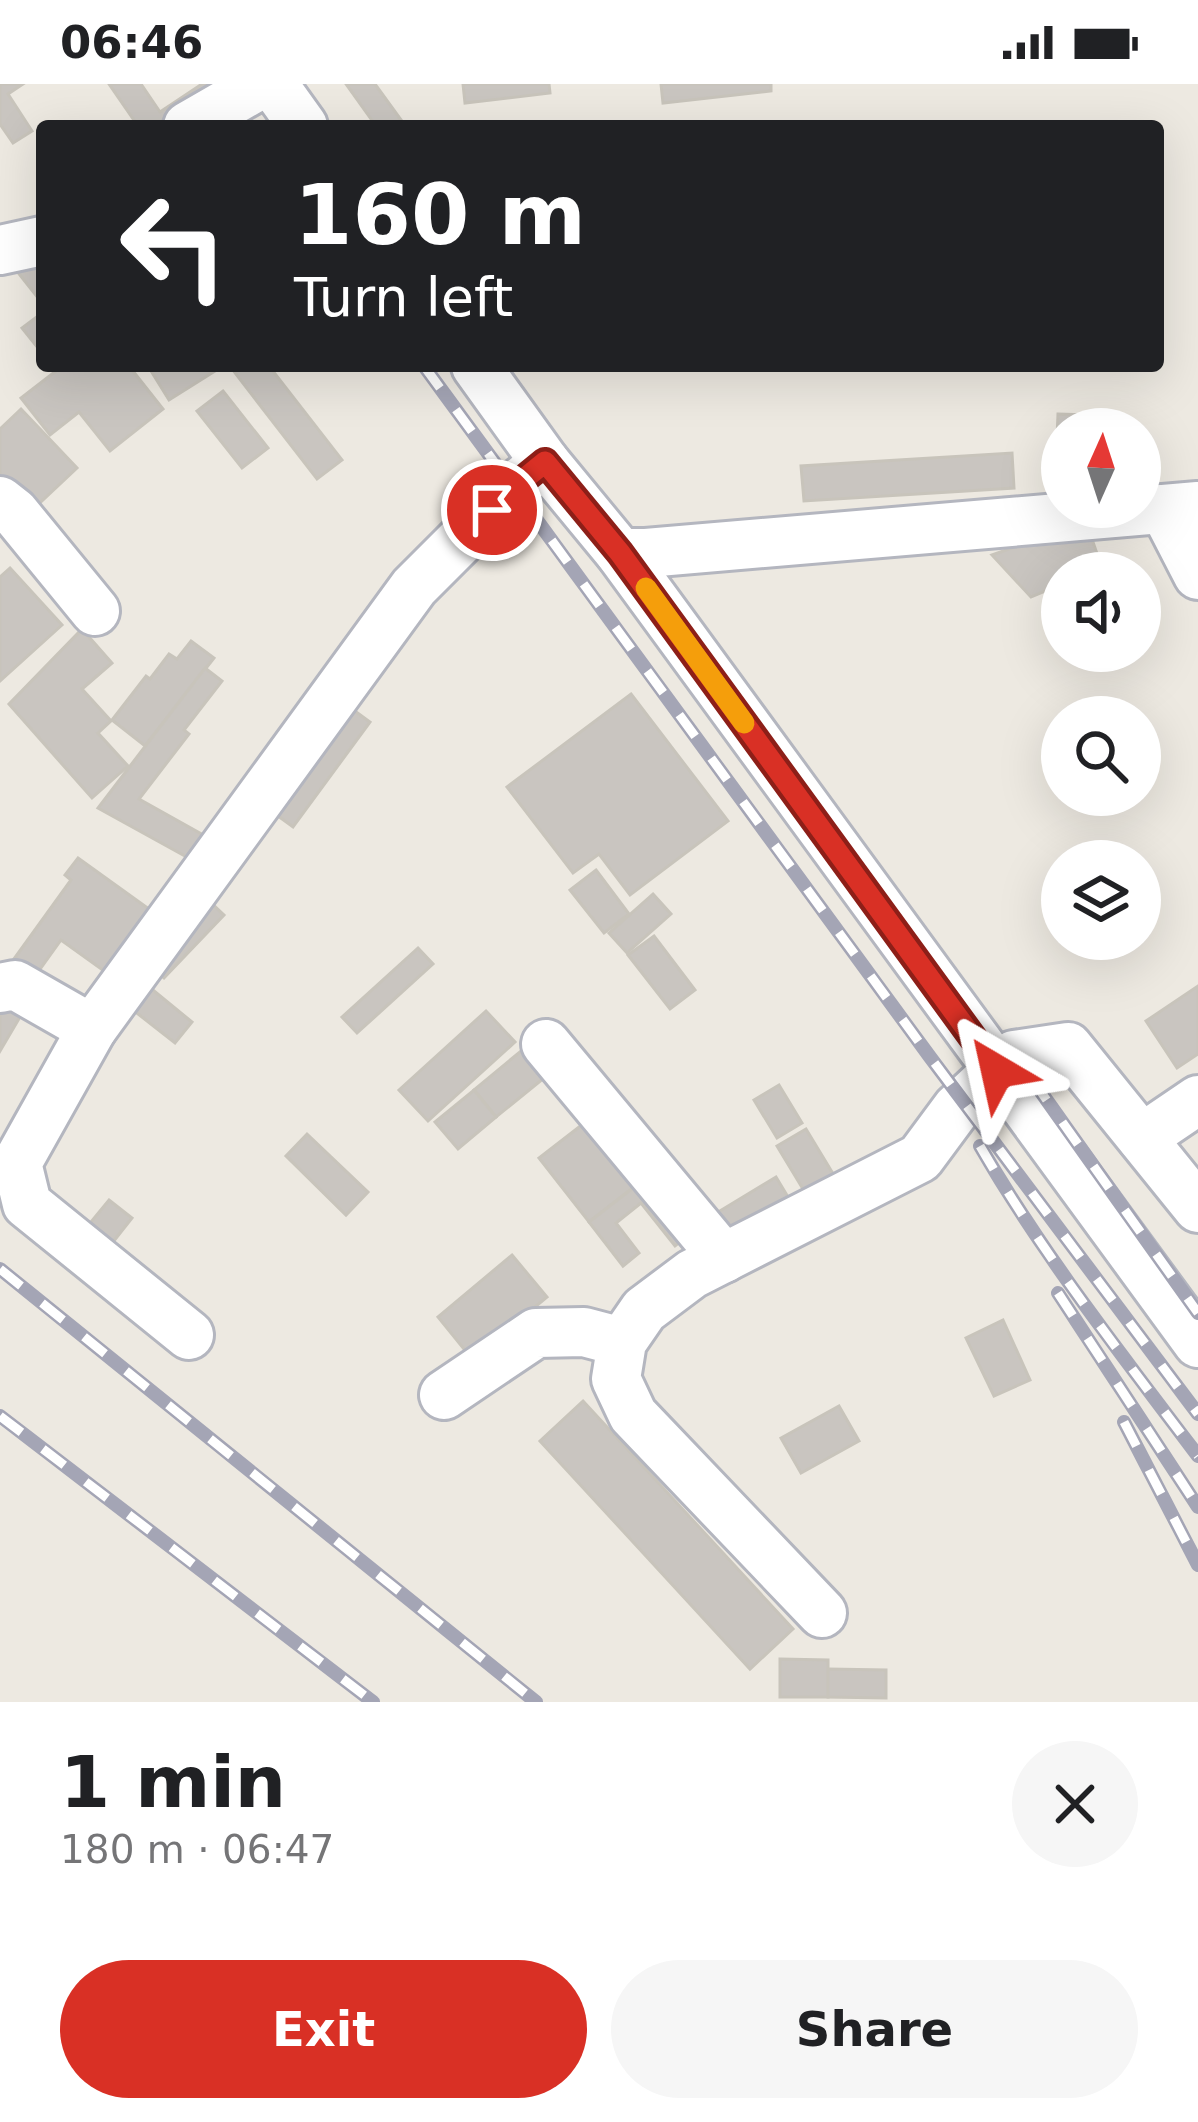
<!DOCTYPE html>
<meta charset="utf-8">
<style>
:root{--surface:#fff;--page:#f6f6f6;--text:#202124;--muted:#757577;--accent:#d93025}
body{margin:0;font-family:"DejaVu Sans",sans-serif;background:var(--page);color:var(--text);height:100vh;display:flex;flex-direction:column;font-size:45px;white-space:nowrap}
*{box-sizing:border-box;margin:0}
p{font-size:39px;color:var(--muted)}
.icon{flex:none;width:66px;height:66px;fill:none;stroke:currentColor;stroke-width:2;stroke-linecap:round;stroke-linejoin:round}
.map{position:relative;height:1618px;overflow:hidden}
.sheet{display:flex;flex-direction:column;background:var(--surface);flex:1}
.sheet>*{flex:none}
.guide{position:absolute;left:36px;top:36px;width:1128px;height:252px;border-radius:12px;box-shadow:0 12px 48px #0002;background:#202124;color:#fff;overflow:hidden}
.needle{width:78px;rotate:3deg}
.controls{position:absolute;left:1041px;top:324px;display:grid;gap:24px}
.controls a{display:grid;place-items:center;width:120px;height:120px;border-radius:50%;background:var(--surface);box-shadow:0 12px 48px #0002;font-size:60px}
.pin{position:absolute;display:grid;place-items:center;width:102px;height:102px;color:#fff;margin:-51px;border:6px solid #fff;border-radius:50%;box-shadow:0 3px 12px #0007}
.me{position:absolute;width:132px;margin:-66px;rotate:324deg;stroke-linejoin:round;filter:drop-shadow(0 0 9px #0008)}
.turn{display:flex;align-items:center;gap:42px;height:252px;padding:0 60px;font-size:54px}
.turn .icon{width:156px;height:156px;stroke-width:2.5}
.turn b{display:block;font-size:84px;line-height:102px}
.round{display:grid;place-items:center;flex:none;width:126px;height:126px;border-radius:63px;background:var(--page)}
.summary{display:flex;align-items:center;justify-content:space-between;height:204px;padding:0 60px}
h1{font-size:72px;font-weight:800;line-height:90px}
.cta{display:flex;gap:24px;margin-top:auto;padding:24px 60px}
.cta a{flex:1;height:138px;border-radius:72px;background:var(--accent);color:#fff;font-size:48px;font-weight:800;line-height:138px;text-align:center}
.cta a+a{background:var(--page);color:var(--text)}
.status{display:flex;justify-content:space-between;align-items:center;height:84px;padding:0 60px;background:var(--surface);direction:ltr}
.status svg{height:33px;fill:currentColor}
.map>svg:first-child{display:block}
.building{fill:#c9c5c0;stroke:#c8c4bb;stroke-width:3}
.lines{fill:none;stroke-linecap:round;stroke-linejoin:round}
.minor-casing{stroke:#b4b6bf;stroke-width:54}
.minor{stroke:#fff;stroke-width:48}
.rail-casing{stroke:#a4a5b5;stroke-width:14}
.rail{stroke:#fff;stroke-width:9;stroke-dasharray:27;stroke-linecap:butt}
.route-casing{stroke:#8d1f18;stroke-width:30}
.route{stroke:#d93025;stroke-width:21}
.slow{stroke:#f59e0b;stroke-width:21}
</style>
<div class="status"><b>06:46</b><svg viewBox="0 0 49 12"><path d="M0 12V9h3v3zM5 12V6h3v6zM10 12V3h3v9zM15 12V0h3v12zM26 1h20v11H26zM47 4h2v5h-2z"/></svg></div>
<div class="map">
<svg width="1198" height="1618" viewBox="0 0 1198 1618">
<rect width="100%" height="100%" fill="#ede9e1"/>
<g class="building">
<path d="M0,0H23L8,10L32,47L13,59L0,40Z"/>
<path d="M109,0H141L160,28L202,0H244L181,42H138Z"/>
<path d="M346,0H375L404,40L376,42Z"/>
<path d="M463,0H549L550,9L465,19Z"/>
<path d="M661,0H771V7L663,19Z"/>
<path d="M42,166V219L16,186Z"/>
<path d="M42,229V269L22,244Z"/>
<path d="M52,282H129L163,325L110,367L79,328L50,351L21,314L56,287Z"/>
<path d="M148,282H223L169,316Z"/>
<path d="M235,282H269L342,376L317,395L232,285Z"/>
<path d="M223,307L268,364L242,384L197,327Z"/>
<path d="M21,325L77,384L28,430L0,399V345Z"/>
<path d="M1058,330L1121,332L1120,345H1062V401H1055Z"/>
<path d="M1012,369L1014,404L804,417L801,382Z"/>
<path d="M1086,438L1102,484L1090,489H1062V500L1031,513L992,471Z"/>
<path d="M10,484L62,541L0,597V493Z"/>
<path d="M82,545L112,579L82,605L111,637L98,649L128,682L92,714L9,620Z"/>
<path d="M191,557L214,574L145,662L112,636L146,592L150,595L169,570L177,575Z"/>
<path d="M205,584L222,597L184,646L189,650L139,715L216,758L203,782L98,724Z"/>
<path d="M631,610L728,737L630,811L599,770L573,789L507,703Z"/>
<path d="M348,622L370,638L293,743L271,727Z"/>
<path d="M78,774L156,830L111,892L61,856L28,902L6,886L71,796L65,791Z"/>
<path d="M596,786L629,830L604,849L570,806Z"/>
<path d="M653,810L671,830L627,869L609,849Z"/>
<path d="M204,812L224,831L164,894L144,876Z"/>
<path d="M654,852L695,906L670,925L628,871Z"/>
<path d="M418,864L433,880L357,949L342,933Z"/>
<path d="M137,893L192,938L175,959L119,915Z"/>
<path d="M1198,902V970L1177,984L1146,937Z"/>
<path d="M0,914L27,921L0,967Z"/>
<path d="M486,927L515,958L428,1037L399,1006Z"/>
<path d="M521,967L544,994L496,1033L474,1006Z"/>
<path d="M779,1001L802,1039L777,1054L754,1016Z"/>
<path d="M474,1006L496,1033L458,1065L435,1038Z"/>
<path d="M597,1029L647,1093L589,1138L539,1074Z"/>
<path d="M806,1045L835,1093L806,1110L777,1062Z"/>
<path d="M307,1050L368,1108L346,1131L286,1072Z"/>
<path d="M647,1093L691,1149L675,1162L641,1119L616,1139L639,1169L623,1182L589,1138Z"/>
<path d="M776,1093L788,1113L722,1153L710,1133Z"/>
<path d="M109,1116L132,1134L109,1163L86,1144Z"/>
<path d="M512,1171L547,1213L472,1275L438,1233Z"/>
<path d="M1003,1236L1030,1296L994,1312L966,1254Z"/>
<path d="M583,1317L793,1545L750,1585L540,1357Z"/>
<path d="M839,1322L859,1357L801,1389L781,1354Z"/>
<path d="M780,1575L828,1576V1613H780Z"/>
<path d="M828,1585L886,1586V1614L828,1613Z"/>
</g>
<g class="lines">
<g class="minor-casing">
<g id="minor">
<path d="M273,0L303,42"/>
<path d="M188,42L261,0"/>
<path d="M0,166L42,157"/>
<path d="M476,282L545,378L620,469L1198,1259"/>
<path d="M0,417L14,428L95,527"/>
<path d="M1164,425L1198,491"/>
<path d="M620,469H646L1198,422"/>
<path d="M0,904L15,901L92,945"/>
<path d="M546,960L724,1174"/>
<path d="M1142,1054L1198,1016"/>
<path d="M189,1251L27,1120L17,1079L92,945L414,503L513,404L545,378"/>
<path d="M444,1311L536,1249L584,1248L622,1258"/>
<path d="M822,1529L633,1331L616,1295L622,1258L644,1226L692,1190L920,1074L957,1024L1014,971L1068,963L1198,1124"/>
</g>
</g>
<use href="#minor" class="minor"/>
<g class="rail-casing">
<g id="rail">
<path d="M424,282L930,973L1198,1330"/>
<path d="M1031,994L1198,1229"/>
<path d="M980,1062C1043,1171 1122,1271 1198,1372"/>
<path d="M0,1185L536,1618"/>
<path d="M1058,1209L1198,1423"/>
<path d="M0,1332L373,1618"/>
<path d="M1124,1338L1198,1481"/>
</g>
</g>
<use href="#rail" class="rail"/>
</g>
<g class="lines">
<g class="route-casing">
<path id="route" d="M492,426L513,404L545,378L620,469L997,987"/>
</g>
<use href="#route" class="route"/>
<path class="slow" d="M646,504L744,639"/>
</g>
</svg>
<div class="controls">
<a><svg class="needle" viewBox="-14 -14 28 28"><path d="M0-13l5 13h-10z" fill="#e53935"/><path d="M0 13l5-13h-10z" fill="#757577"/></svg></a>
<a><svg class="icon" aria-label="sound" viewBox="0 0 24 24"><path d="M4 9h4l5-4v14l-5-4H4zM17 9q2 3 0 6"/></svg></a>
<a><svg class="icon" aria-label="search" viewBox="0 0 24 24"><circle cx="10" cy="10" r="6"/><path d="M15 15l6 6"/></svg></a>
<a><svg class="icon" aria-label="layers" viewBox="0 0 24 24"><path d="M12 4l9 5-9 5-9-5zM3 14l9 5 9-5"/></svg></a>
</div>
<div class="pin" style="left:492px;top:426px;background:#d93025"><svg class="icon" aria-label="arrive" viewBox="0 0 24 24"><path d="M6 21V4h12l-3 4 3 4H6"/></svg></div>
<svg class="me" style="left:997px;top:987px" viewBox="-20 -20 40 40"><path d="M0-17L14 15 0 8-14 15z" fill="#d93025" stroke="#fff" stroke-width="4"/></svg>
<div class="guide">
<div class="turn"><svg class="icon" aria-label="left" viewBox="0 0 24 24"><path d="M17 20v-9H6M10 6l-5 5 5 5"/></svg><div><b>160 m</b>Turn left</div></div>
</div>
</div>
<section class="sheet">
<div class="summary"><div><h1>1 min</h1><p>180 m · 06:47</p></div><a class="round"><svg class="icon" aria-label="close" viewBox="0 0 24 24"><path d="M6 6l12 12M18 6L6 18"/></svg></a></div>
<div class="cta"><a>Exit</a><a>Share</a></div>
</section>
